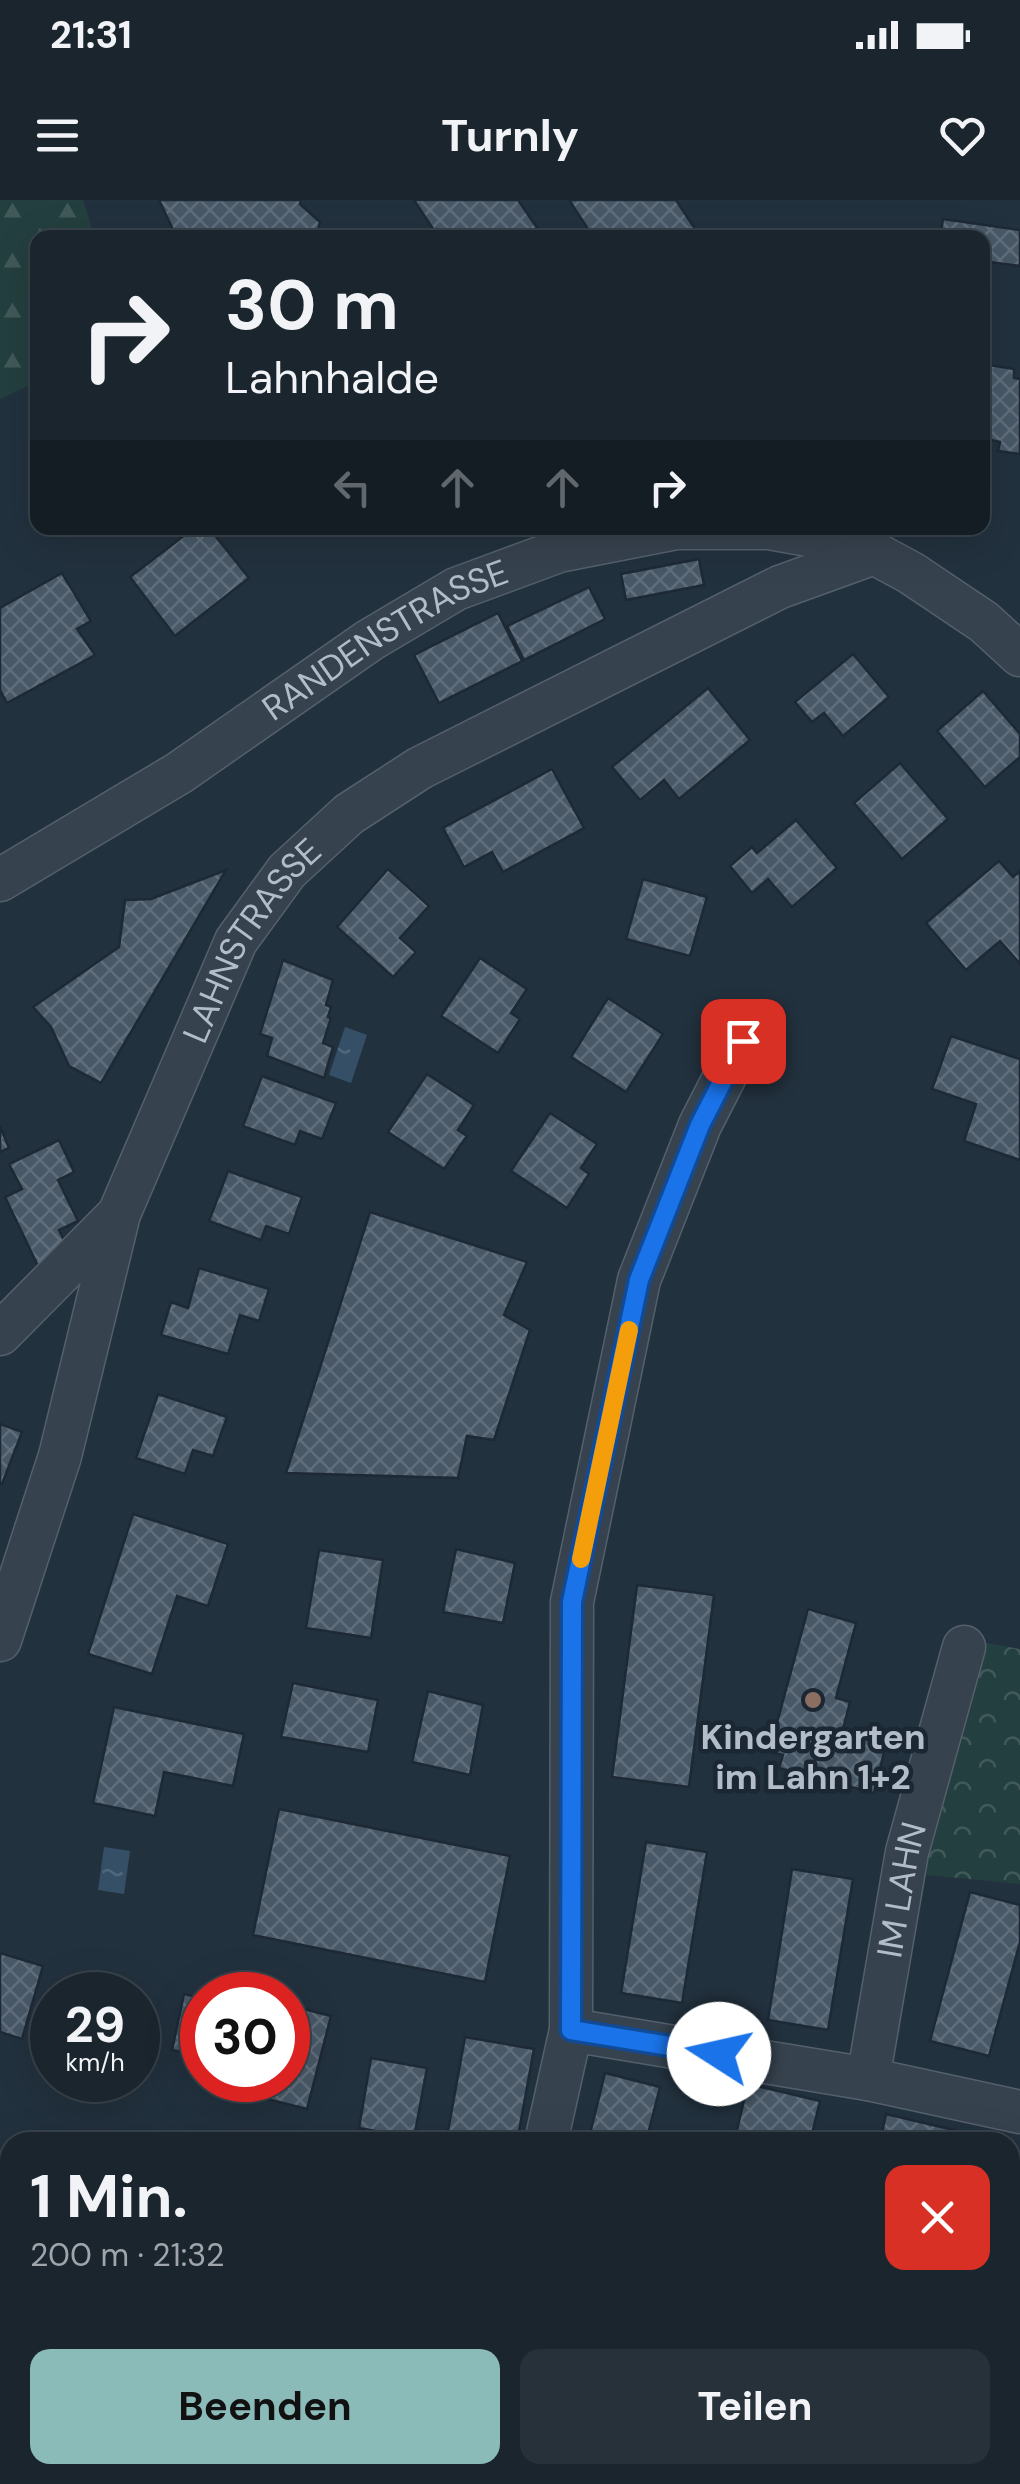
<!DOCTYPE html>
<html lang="de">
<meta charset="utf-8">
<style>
:root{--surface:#1a252e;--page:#27313a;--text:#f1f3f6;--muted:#9fa5aa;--line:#38424a;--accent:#8bbbb9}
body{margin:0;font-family:"DM Sans",sans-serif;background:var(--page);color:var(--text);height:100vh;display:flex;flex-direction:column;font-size:38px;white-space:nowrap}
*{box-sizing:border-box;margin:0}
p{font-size:32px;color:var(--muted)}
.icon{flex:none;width:55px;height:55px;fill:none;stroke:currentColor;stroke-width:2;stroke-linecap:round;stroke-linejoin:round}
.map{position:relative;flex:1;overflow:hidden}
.panel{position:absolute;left:0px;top:1932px;width:1020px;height:352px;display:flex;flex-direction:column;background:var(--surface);border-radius:30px 30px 0 0;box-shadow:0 10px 40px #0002,0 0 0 2px var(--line)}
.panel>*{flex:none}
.banner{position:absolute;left:30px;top:30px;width:960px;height:305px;border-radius:20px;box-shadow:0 10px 40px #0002,0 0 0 2px var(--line);background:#1a252e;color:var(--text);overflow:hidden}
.speed{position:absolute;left:30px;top:1772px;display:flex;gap:20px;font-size:50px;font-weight:700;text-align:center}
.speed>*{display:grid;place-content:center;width:130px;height:130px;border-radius:50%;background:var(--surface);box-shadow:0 10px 40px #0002,0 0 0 2px var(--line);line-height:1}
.speed small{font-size:25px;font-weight:400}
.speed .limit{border:15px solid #d22;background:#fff;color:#111}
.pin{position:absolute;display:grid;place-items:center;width:85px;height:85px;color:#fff;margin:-42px;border-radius:20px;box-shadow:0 5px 15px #0006}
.me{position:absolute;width:110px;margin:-55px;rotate:280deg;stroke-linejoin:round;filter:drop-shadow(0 0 8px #0008)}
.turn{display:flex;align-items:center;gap:35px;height:210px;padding:0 30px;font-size:45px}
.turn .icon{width:130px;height:130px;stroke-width:2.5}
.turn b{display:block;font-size:70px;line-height:85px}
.lanes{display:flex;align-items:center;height:95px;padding:0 30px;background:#0003;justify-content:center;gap:50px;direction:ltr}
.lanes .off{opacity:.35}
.round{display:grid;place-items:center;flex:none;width:105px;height:105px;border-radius:20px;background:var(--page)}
.overview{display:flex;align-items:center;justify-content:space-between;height:170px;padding:0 30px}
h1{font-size:60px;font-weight:700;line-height:75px}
.cta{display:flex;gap:20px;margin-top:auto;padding:20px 30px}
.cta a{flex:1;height:115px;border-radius:20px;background:var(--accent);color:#111;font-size:40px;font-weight:700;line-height:115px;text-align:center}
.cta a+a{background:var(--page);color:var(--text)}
.status{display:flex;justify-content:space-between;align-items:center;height:70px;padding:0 50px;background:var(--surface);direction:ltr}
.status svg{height:28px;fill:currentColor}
header{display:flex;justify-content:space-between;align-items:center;height:130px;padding:0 30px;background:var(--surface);font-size:45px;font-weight:700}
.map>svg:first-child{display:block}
.forest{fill:url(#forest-firs)}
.park{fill:url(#park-crowns)}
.water{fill:url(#water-ripples)}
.building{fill:url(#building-cross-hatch);stroke:#1d2935;stroke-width:2.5}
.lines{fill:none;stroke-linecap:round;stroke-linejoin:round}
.street-casing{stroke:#54606c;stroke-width:45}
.street{stroke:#36424e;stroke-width:42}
.route-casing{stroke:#114b97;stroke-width:25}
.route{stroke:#1a73e8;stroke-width:18}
.slow{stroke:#f59e0b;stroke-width:18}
.education-dot{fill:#8d6e63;stroke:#1b2733;stroke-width:4}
.labels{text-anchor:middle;stroke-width:9;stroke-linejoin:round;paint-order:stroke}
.street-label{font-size:35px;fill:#b2bdc9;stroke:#1b2733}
.poi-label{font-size:35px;font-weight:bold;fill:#b2bdc9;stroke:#1b2733}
</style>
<div class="status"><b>21:31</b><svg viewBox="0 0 49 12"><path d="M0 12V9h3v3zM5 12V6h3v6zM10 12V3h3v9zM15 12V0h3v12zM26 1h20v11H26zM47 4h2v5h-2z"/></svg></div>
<header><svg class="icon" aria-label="menu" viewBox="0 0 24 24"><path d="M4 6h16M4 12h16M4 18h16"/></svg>Turnly<svg class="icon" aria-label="heart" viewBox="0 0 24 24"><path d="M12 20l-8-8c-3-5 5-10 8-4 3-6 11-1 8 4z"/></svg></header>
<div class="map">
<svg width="1020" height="2284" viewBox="0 0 1020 2284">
<defs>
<pattern id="forest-firs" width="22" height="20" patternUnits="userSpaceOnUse" patternTransform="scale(2.5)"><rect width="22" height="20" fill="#243f3f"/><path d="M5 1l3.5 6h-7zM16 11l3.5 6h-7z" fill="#415959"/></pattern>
<pattern id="park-crowns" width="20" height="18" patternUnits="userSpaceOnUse" patternTransform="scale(2.5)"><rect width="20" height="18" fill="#243f3f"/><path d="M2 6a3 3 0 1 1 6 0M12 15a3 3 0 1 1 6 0" fill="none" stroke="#415959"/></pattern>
<pattern id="water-ripples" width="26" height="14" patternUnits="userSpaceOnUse" patternTransform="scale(2.5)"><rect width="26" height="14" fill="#354f66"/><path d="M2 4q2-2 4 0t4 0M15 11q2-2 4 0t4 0" fill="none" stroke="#50667b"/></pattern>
<pattern id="building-cross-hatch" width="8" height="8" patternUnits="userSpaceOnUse" patternTransform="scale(2.5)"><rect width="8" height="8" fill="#485867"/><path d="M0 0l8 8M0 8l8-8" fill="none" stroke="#606e7b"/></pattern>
</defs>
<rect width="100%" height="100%" fill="#22313e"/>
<path class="forest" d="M0,0H83L95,37L38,38L37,182L0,199Z"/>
<path class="park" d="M977,1441L1020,1449V1684L916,1674Z"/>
<g class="water">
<path d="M345,827L367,835L351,883L329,875Z"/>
<path d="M104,1647L130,1651L124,1694L98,1690Z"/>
</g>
<g class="building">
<path d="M159,0H301L300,4L320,22L316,38H177Z"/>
<path d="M414,0H518L544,38H439Z"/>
<path d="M569,0H676L701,38H594Z"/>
<path d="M943,19L1020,30V66L982,61V38H940Z"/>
<path d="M982,155H984L983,164L1014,169V178L1020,179V254L998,251L1000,242L982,238Z"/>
<path d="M194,328H209L249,378L175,436L130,377Z"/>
<path d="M699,359L704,385L626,400L621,374Z"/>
<path d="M62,373L91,421L77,429L95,455L7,503L0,490V408Z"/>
<path d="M589,387L605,419L524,460L507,426Z"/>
<path d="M498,413L522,461L439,503L414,455Z"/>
<path d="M853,454L889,497L843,536L824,513L812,522L795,502Z"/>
<path d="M708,488L750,540L679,599L664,580L640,600L612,567Z"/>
<path d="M983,491L1020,534V557L985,587L937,531Z"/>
<path d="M900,563L948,619L902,659L854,603Z"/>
<path d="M552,569L584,628L503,672L492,652L464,667L443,628Z"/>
<path d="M796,620L837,668L792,707L768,679L752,693L730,666L752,647L757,653Z"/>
<path d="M999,661L1013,677L1020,671V764L1000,741L966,770L926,723Z"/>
<path d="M388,669L429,706L400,738L416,752L393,777L337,727Z"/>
<path d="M226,670L101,883L69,866L51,827L33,807L119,747L125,700L151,699Z"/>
<path d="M643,679L707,697L690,756L626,739Z"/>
<path d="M480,758L527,789L511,813L520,819L498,853L441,816Z"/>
<path d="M283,760L333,780L326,805L331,807L328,817L331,818L323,843L333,847L324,878L267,856L272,838L260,834Z"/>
<path d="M608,798L663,834L626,892L571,857Z"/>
<path d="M951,836L1020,859V960L964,941L976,904L932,889Z"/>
<path d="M427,874L474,905L458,930L467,936L444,969L388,932Z"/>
<path d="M262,876L336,903L322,939L300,931L295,945L243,926Z"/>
<path d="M550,913L597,944L581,968L589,974L567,1008L511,971Z"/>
<path d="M0,926L9,948L0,952Z"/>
<path d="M59,940L74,972L58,980L78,1021L59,1030L69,1051L38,1066L5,997L22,989L9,964Z"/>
<path d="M228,971L302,997L289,1034L266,1026L261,1040L209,1021Z"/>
<path d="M370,1012L527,1062L504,1115L530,1130L494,1240L467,1236L458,1278L286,1273Z"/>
<path d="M199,1068L269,1089L259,1121L240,1115L228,1154L161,1135L171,1102L188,1108Z"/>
<path d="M158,1194L227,1217L213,1256L193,1250L185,1274L136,1258Z"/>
<path d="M0,1224L22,1232L2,1284L0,1283Z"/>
<path d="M133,1314L228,1344L208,1406L177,1396L152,1474L88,1454Z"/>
<path d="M456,1349L515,1363L503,1423L443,1412Z"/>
<path d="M319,1350L383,1360L371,1438L306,1428Z"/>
<path d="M637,1385L714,1395L689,1587L612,1577Z"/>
<path d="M808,1409L856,1423L836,1498L850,1502L842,1533L886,1544L874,1593L779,1568L783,1555L769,1552Z"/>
<path d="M293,1483L378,1500L368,1552L281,1537Z"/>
<path d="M428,1491L483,1505L470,1575L412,1562Z"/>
<path d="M114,1507L244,1534L233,1586L164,1572L155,1616L93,1603Z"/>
<path d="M279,1609L510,1656L485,1782L253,1735Z"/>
<path d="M646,1642L707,1652L682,1803L621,1793Z"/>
<path d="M792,1669L853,1679L828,1830L768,1820Z"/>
<path d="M970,1692L1020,1705V1742L989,1856L930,1841Z"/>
<path d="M0,1753L43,1766L22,1839L0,1832Z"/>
<path d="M184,1794L202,1798V1856L172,1850Z"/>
<path d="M288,1805L331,1816L307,1909L255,1896L260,1880H288Z"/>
<path d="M465,1837L534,1849L517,1942H446Z"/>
<path d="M371,1858L427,1868L414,1938L359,1928Z"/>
<path d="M605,1873L660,1887L646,1942H588Z"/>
<path d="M748,1884L820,1901L810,1942H734Z"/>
<path d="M886,1914L958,1931L955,1942H880Z"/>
<path d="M1015,1949L1020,1950V2026L1010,2024V1971Z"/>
<path d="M0,1971L10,1976V2024L4,2038L0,2036Z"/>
<path d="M1010,2218L1020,2222V2284H966L969,2275H1010Z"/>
<path d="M530,2275H599L596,2284H527Z"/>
<path d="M708,2275H847L844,2284H705Z"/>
</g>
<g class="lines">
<g class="street-casing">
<g id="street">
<path id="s1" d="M0,680L179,573L370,440L456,389L559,351L677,328H769L820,337L874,353L911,373L984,422L1020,455"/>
<path d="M0,1134L118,1015"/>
<path id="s2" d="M0,1440L60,1256L119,1014L236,741L287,671L349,614L420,568L780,387L874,353"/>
<path d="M571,1830L868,1879L1020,1912"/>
<path id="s3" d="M868,1879L907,1652L964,1447"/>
<path d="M546,1942L571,1830L572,1402L639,1080L700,925L743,841"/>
<path d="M472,2284L474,2275"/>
</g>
</g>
<use href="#street" class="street"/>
</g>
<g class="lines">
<g class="route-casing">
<path id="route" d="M719,1854L571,1830L572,1402L639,1080L700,925L743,841"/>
</g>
<use href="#route" class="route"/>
<path class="slow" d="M581,1359L629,1130"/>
</g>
<circle class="education-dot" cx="813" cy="1500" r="10"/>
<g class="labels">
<g class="street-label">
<text dy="12" stroke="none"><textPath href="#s1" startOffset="455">RANDENSTRASSE</textPath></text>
<text dy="12" stroke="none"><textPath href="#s2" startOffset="748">LAHNSTRASSE</textPath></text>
<text dy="12" stroke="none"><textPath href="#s3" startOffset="192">IM LAHN</textPath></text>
</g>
<g class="poi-label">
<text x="813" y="1549">Kindergarten<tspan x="813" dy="40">im Lahn 1+2</tspan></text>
</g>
</g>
</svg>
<div class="speed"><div>29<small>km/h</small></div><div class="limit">30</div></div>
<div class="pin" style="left:743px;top:841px;background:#d93025"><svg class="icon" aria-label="arrive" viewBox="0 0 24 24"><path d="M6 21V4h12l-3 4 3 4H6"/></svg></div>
<svg class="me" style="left:719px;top:1854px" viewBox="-20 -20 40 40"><circle r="19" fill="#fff"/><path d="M0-13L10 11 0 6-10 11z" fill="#1a73e8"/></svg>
<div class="banner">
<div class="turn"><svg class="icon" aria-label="right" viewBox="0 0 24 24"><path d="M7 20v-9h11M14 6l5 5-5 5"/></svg><div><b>30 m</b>Lahnhalde</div></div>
<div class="lanes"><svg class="icon off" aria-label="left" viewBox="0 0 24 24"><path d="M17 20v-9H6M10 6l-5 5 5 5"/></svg><svg class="icon off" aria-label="ahead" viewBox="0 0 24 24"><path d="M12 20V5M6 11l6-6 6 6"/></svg><svg class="icon off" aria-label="ahead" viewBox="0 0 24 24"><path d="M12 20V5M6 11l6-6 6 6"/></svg><svg class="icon" aria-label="right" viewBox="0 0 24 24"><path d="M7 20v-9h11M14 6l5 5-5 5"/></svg></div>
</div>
<section class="panel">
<div class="overview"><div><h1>1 Min.</h1><p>200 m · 21:32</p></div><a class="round" style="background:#d93025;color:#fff"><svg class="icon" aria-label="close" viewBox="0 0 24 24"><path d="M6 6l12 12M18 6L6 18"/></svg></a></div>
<div class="cta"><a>Beenden</a><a>Teilen</a></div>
</section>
</div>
